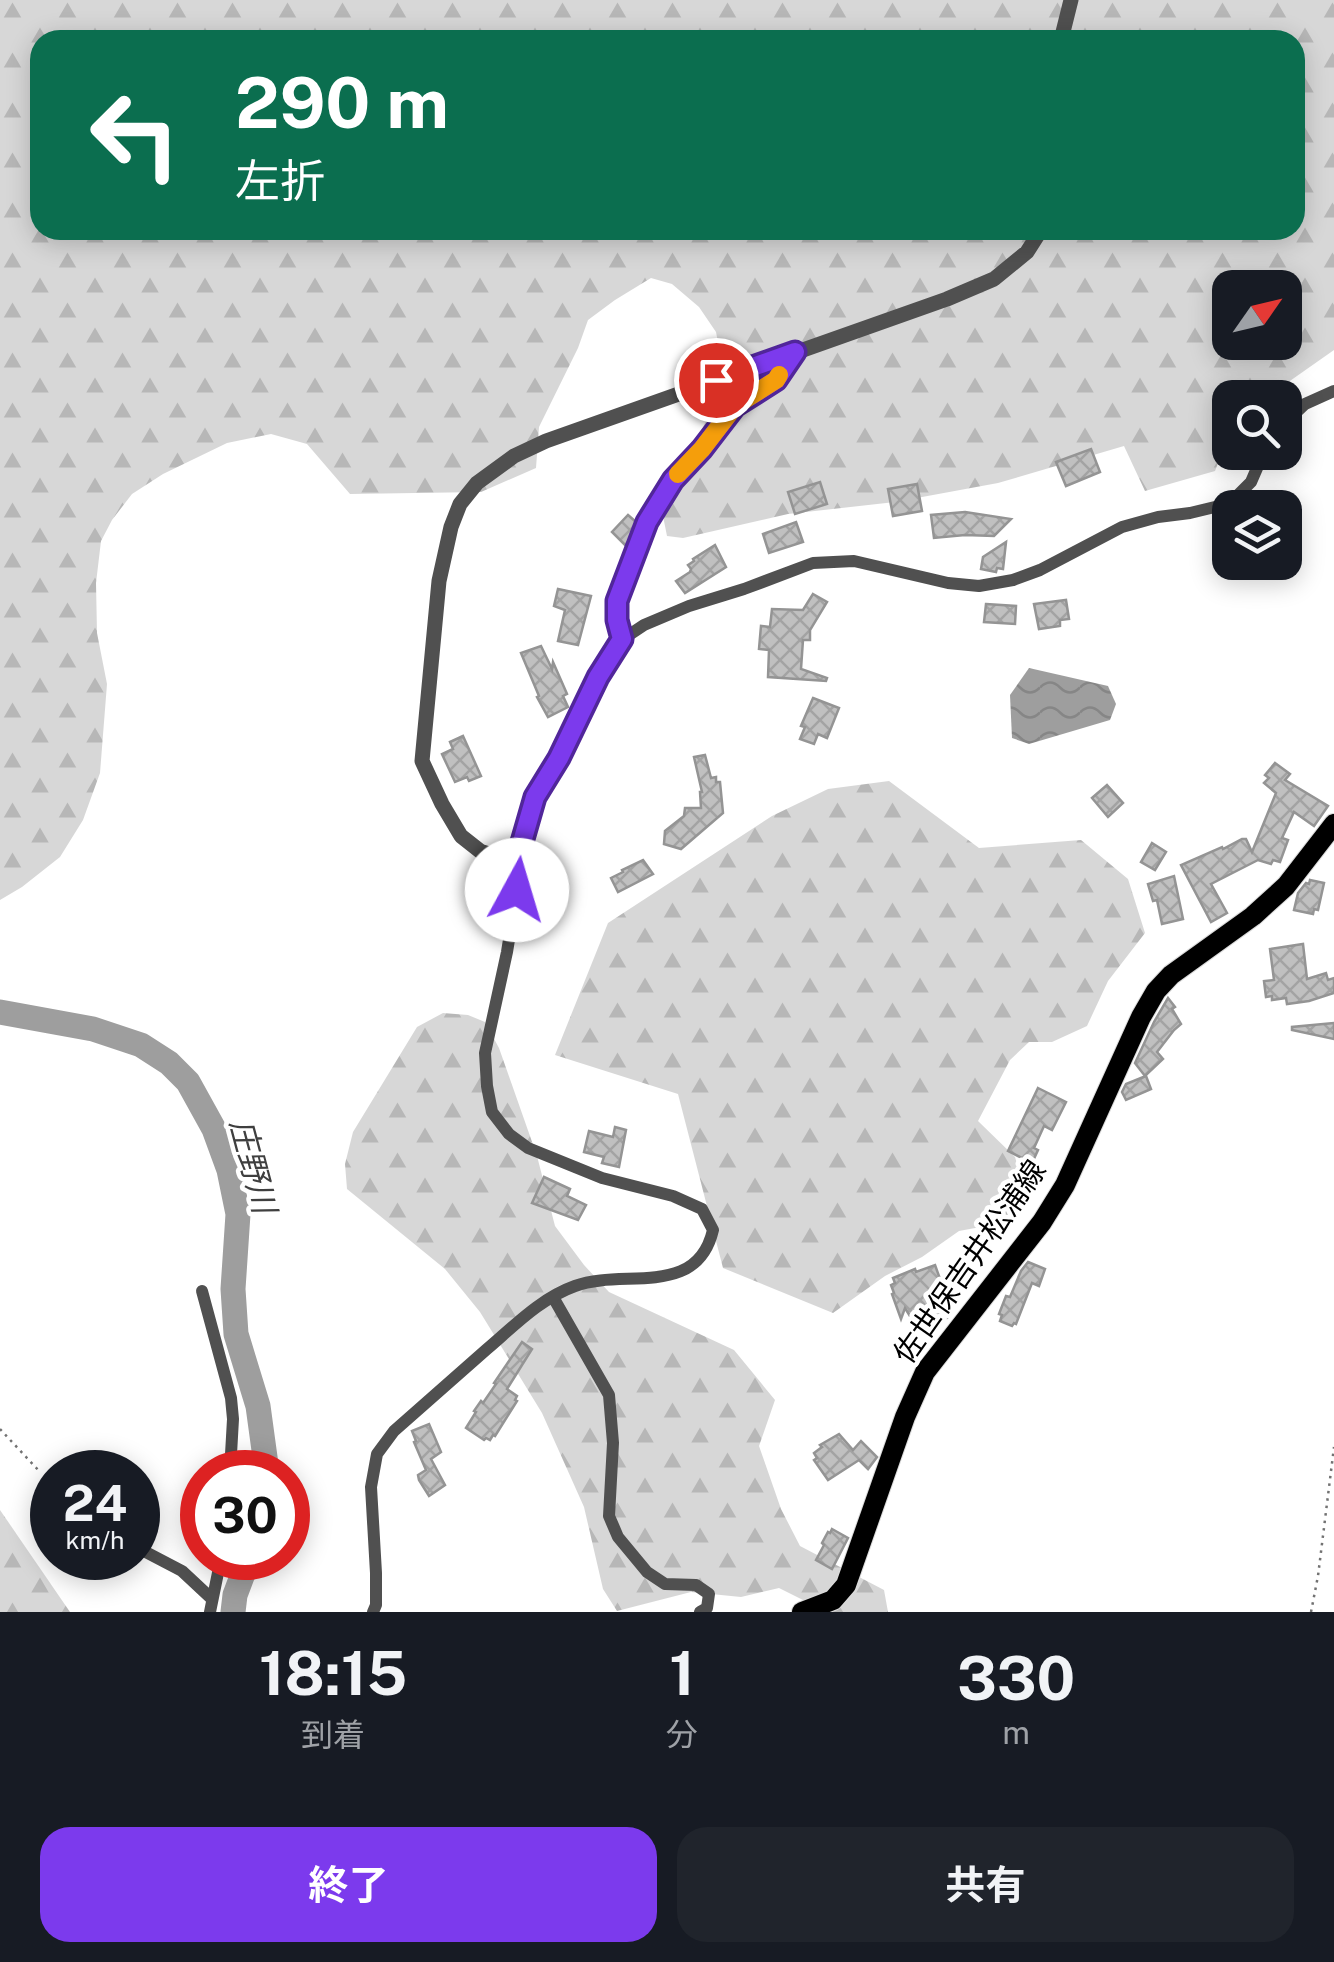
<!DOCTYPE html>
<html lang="ja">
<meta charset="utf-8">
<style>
:root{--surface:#171b24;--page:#20242c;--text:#f1f3f6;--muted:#9ea1a6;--accent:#7c3aed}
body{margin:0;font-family:"Public Sans","Noto Sans JP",sans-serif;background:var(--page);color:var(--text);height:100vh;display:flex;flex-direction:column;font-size:38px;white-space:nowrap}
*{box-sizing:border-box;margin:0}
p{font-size:32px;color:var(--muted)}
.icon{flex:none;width:55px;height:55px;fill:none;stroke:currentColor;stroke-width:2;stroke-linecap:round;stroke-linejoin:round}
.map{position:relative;height:1612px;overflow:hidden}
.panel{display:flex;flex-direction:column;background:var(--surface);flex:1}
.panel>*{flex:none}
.top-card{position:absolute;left:30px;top:30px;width:1275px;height:210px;border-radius:30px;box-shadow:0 5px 25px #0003;background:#0b6e4f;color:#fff;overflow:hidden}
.needle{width:65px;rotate:56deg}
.fabs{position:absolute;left:1212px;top:270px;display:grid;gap:20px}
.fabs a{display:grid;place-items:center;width:90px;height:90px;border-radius:20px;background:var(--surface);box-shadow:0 5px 25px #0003;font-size:50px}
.speed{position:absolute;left:30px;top:1450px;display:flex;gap:20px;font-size:50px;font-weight:700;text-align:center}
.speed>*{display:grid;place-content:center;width:130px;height:130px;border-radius:50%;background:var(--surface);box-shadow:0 5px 25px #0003;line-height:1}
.speed small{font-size:25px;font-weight:400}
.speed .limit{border:15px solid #d22;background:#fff;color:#111}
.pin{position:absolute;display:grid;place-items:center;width:85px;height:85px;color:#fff;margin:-42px;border:5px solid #fff;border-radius:50%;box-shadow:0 2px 10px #0007}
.me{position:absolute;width:110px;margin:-55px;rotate:6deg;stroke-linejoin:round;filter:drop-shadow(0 0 8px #0008)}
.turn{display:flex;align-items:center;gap:35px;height:210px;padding:0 40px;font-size:45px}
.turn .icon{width:130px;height:130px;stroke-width:2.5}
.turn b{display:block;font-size:70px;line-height:85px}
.eta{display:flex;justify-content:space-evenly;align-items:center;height:170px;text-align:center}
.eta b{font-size:60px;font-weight:700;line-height:70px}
.cta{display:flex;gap:20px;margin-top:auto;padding:20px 40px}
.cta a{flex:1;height:115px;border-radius:30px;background:var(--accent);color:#fff;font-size:40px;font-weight:700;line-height:115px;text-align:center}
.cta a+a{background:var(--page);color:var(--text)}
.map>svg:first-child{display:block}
.forest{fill:url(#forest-firs);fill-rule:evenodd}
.water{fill:url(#water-waves)}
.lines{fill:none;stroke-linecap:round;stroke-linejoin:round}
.river{stroke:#9e9e9e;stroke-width:25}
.building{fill:url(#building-cross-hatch);stroke:#949494;stroke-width:2.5}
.primary-casing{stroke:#dbdbdb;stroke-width:22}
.path{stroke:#727272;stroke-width:2.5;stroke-dasharray:2.5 5;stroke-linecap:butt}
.minor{stroke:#505050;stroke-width:12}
.tertiary{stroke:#505050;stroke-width:15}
.primary{stroke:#000;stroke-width:20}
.route-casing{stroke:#51269a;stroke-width:25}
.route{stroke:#7c3aed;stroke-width:18}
.slow{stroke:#f59e0b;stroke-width:18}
.labels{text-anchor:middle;stroke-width:9;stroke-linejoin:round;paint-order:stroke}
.street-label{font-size:30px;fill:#000;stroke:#fff}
.water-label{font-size:32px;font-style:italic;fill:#3f3f3f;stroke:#fff}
</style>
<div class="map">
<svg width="1334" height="1612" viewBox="0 0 1334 1612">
<defs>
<pattern id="forest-firs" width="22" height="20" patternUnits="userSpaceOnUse" patternTransform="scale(2.5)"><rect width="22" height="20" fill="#d7d7d7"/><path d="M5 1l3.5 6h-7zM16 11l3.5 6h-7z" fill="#b7b7b7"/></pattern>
<pattern id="water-waves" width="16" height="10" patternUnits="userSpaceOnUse" patternTransform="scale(2.5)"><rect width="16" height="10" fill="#9e9e9e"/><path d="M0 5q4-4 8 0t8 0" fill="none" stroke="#868686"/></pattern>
<pattern id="building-cross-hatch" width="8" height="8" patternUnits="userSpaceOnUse" patternTransform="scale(2.5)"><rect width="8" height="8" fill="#c0c0c0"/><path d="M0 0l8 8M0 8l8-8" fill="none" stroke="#a3a3a3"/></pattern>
</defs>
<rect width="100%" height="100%" fill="#fff"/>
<g class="forest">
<path d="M0,0H1334V350L1287,383L1247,388L1243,397L1230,398V432L1215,471L1145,491L1124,446L998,483L895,502L788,514L683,538L667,536L662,511L707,419L722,363L716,332L699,307L672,284L651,278L615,300L588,320L578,348L539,427L536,468L481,492L350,494L307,444L271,434L227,443L163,474L132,494L112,520L101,541L96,583L97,633L107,684L100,773L83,820L60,857L22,887L0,900ZM40,40H1295V230H40ZM1230,288H1285V342H1230Z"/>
<path d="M889,781L979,848L1081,840L1128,879L1145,933L1108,981L1087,1026L1052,1042H1029L1010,1060L978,1121L1015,1157L1023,1184L1019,1209L991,1225L959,1231L922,1257L885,1276L833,1313L723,1268L678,1094L555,1055L608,923L772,816L828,789Z"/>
<path d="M443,1013L468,1015L485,1022L499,1048L537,1156L555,1226L584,1265L609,1292L734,1350L775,1400L759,1446L781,1509L800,1546L884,1590L888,1612H827L779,1588L741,1597L691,1592L617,1611L603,1589L584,1507L542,1413L480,1312L445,1269L347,1189L345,1164L353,1132L417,1027Z"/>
<path d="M0,1510L70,1612H0Z"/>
</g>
<path class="water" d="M1029,668L1108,686L1116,704L1110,720L1029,744L1012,738L1010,695Z"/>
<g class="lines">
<g class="river">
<path d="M0,1012L93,1029L141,1045L169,1063L188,1082L214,1129L229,1170L238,1214L233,1289L236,1334L258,1406L267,1472"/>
<path d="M233,1612L235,1595L249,1558"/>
</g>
</g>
<g class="building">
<path d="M1091,449L1100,472L1066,486L1056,462Z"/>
<path d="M820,482L827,504L795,514L788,492Z"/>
<path d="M917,484L922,511L893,516L888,489Z"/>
<path d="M965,512L1011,519L994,536L965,535L934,538L931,515Z"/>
<path d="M628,515L636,522L630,540L625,545L612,532Z"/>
<path d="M796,522L803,542L769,553L763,534Z"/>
<path d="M1006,542L1003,569L997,568L996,572L981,569L983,557Z"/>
<path d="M715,545L726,567L685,593L676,581L690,572L691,569L688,565L694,561L693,559Z"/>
<path d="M558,589L591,596L578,645L558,641L565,610L554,606Z"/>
<path d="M813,594L827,602L810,630V640H803L801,669L827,678L826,681L768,677L769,650L759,649L761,626L770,627L772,609L803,610Z"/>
<path d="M1066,600L1069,619L1060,620V626L1039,629L1034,604Z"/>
<path d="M986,604L1016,606L1015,624L984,622Z"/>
<path d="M541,646L552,669L553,662L567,694L563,696L568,707L548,717L537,697L539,696L521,653Z"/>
<path d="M813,698L839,708L827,738L818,734L814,744L800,739L805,727L801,726Z"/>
<path d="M463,736L481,776L469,781L467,777L455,782L442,754L453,749L450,742Z"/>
<path d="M705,755L711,778L716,777V782H720L723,813L681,849L664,844L665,831L684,816L685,808H701L700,792H702L694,757Z"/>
<path d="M1275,763L1290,774L1285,780L1328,806L1314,826L1294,812L1282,838L1288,840L1280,862L1273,860L1271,864L1258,860L1211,884L1227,913L1211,922L1181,865L1222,847L1223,849L1242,839H1246L1252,852L1276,793L1264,783L1269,778L1265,775Z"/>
<path d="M1107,785L1123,803L1108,817L1092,798Z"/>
<path d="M1152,843L1166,852L1155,870L1141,862Z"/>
<path d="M643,860L653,874L618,892L611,878L623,872L622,870Z"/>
<path d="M1174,876L1183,919L1162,924L1157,900L1153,901L1148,884Z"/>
<path d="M1310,880L1324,883L1318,910L1314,909L1313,914L1294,910L1298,893L1306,883L1309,884Z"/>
<path d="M1303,944L1307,979L1326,973L1328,980L1334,978V993L1309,1001L1287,1004L1286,998L1272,1000V996L1266,997L1264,981L1274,980L1270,949Z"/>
<path d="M1168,998L1175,1007L1172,1009L1181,1024L1174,1030L1157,1052L1163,1059L1145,1076L1135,1063L1154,1022Z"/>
<path d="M1334,1023V1039L1292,1030V1027Z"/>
<path d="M1146,1076L1151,1089L1126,1100L1122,1092L1126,1084Z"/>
<path d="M1038,1088L1066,1102L1052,1130L1044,1126L1034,1148L1038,1150L1032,1163L1008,1151Z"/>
<path d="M615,1127L626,1130L619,1167L602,1163L604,1157L584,1152L589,1131L613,1137Z"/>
<path d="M544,1177L570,1189L567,1196L586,1205L578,1220L532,1203Z"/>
<path d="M1028,1262L1045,1269L1039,1286L1032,1283L1016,1324L1014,1323L1012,1326L1000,1321L1002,1315L999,1314L1006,1296L1010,1297L1021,1271Z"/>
<path d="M935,1265L944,1290L952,1285L959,1296L940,1308L947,1318L921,1334L905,1308L901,1319L892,1294L894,1293L891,1285L895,1283L893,1278L915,1269L916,1272Z"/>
<path d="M522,1342L532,1349L507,1389L517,1396L515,1400L517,1401L495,1436L493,1435L490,1440L486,1438L484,1440L466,1428L476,1412L474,1411L481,1401L483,1403L496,1384L494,1383Z"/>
<path d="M429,1424L441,1452L431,1459L445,1485L429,1496L419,1480L418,1475L426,1470L414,1442L416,1441L412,1431Z"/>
<path d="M839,1434L853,1450L861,1441L877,1457L868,1469L859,1460L828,1480L814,1460L817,1458L814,1453L822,1447L820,1445Z"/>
<path d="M832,1529L848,1538L832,1569L816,1560L824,1545L822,1543L828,1532L830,1533Z"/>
</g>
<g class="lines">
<g class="primary-casing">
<path id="primary" d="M802,1612L833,1600L846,1585L905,1417L925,1372L1042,1222L1065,1185L1141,1017L1156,991L1171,975L1253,916L1286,886L1334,824"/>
</g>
<g class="path">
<path d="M0,1429L40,1472"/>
<path d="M1311,1612L1318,1576L1334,1447"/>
</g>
<g class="minor">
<path d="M1285,423L1305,404L1334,391"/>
<path d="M623,639L617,620V601L647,523L673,480L702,449L735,406L776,380L795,352"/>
<path d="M202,1291L231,1398L233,1419L230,1472"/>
<path d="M553,1297L609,1395L613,1443L609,1516L618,1537L647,1572L665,1584L696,1585L709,1594L707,1608L700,1612"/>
<path d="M49,1482L52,1486"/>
<path d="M138,1548L182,1571L212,1599"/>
<path d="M210,1612L221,1558"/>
<path d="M373,1612L376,1605V1573L371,1487L377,1454L394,1431C425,1404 456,1376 487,1349C514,1326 541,1298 575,1286C623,1268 697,1299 713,1230L702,1209L673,1196L602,1178L528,1148L509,1134L492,1112L487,1086L485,1053L507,952L517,890L516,863L535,797L559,758L597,677L623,639L644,625L689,606L744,589L813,563L854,561L948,583L979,586L1013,580L1040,570L1122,527L1158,517L1190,513L1219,506L1234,499L1251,482L1264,452"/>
</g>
<g class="tertiary">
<path d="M1061,40L1071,0"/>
<path d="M516,863L480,851L461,836L442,804L422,761L439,581L451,527L460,504L477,483L514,456L546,441L947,299L994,279L1027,252L1041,230"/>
</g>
<use href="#primary" class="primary"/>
</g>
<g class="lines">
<g class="route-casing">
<path id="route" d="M517,890L516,863L535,797L559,758L598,677L622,639L617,620V601L647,522L673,480L702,449L735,406L776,380L795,352L716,380"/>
</g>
<use href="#route" class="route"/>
<path class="slow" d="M678,474L702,449L735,406L776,380L779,375"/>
</g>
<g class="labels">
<g class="street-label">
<text transform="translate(970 1262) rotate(-55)" y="10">佐世保吉井松浦線</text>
</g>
<g class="water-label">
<text transform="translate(253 1166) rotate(75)" y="11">庄野川</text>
</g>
</g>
</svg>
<div class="fabs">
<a><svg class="needle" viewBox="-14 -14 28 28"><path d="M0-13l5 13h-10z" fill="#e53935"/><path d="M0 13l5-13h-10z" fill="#9ea1a6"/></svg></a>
<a><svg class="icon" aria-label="search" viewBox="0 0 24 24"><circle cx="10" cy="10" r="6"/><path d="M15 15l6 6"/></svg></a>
<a><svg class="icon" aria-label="layers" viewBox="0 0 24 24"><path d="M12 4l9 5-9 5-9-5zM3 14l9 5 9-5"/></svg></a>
</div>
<div class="speed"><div>24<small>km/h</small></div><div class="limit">30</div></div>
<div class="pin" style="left:716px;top:380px;background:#d93025"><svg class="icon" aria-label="arrive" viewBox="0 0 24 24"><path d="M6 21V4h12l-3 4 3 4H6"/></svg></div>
<svg class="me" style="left:517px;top:890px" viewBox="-20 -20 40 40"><circle r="19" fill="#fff"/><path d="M0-13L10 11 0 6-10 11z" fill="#7c3aed"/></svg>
<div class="top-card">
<div class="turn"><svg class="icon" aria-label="left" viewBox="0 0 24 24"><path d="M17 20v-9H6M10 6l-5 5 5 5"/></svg><div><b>290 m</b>左折</div></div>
</div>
</div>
<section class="panel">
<div class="eta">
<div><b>18:15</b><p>到着</p></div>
<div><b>1</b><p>分</p></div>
<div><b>330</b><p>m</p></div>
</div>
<div class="cta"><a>終了</a><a>共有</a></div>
</section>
